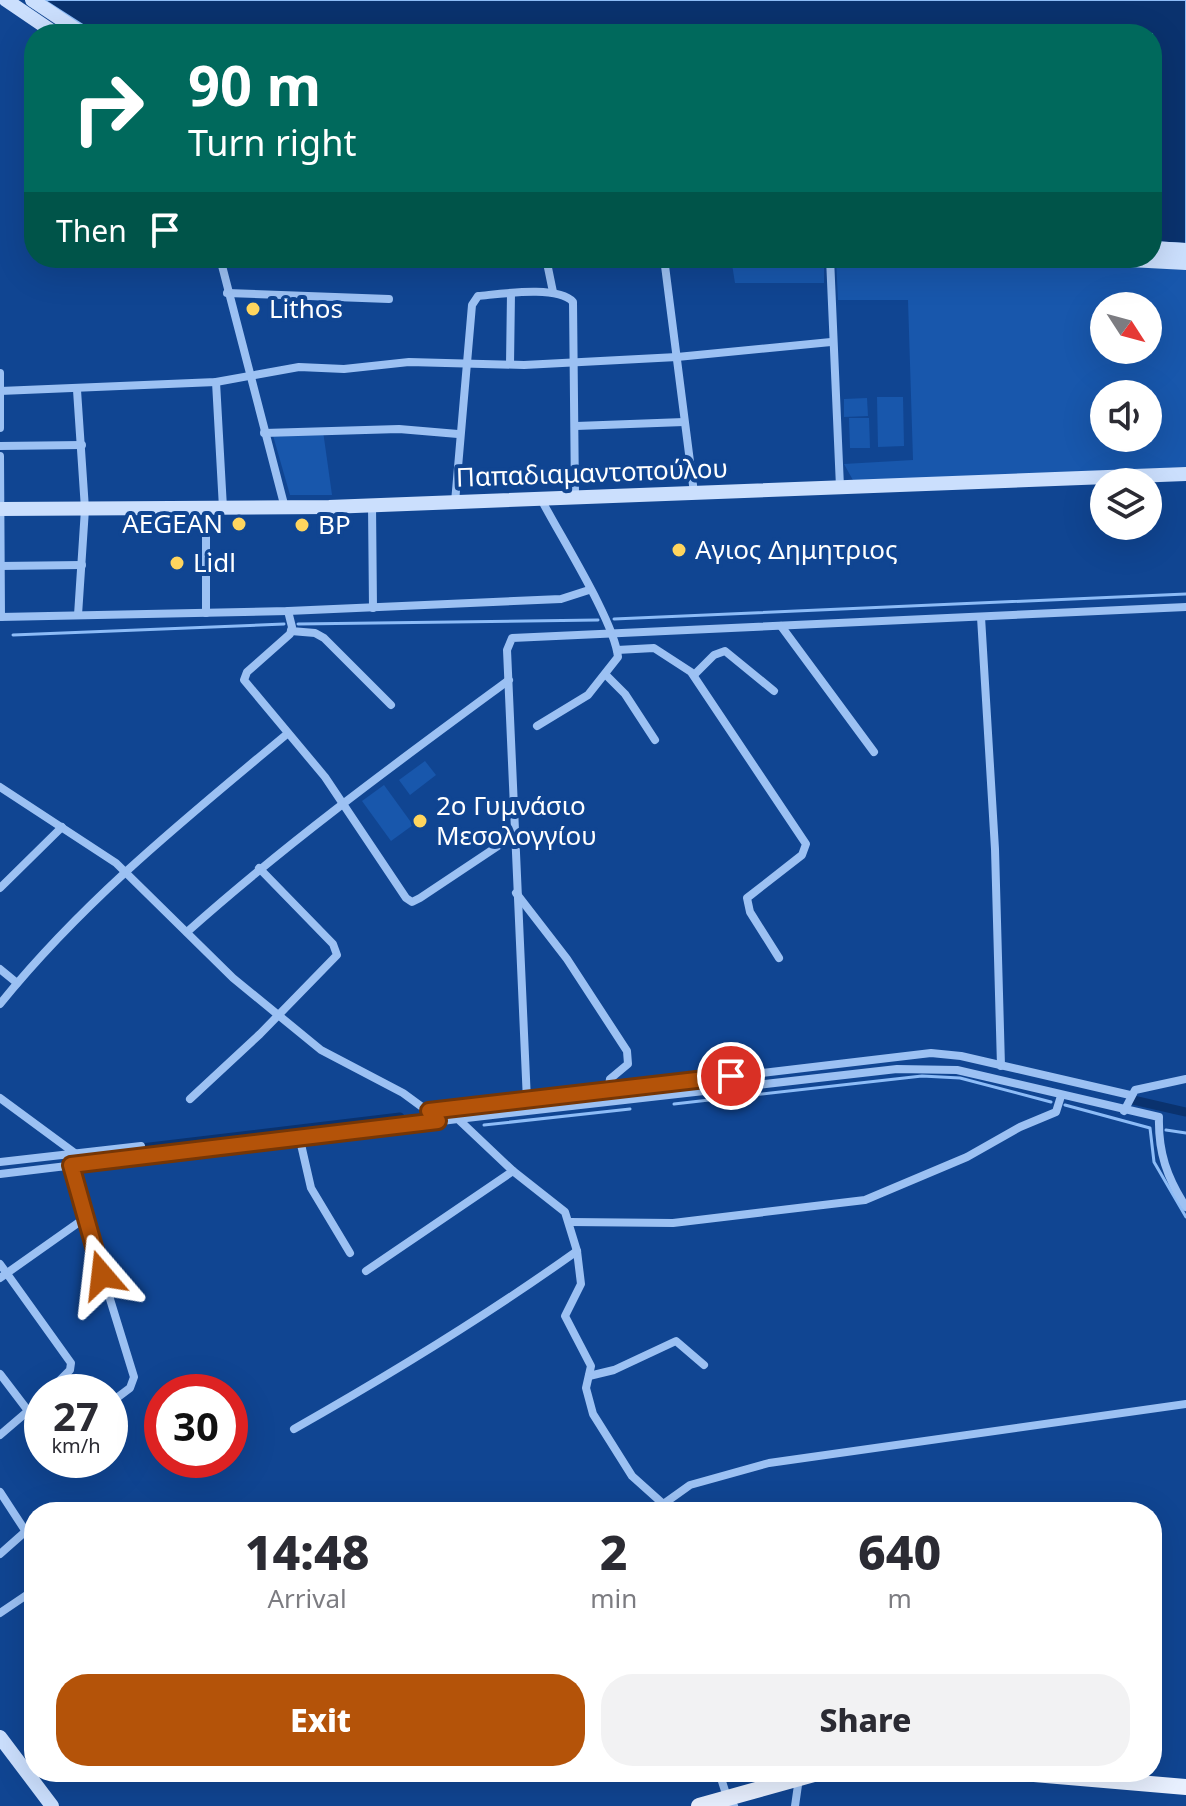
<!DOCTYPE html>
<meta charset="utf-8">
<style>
:root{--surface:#fff;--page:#f2f2f3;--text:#2b2b33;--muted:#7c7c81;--accent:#b45309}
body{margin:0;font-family:"Noto Sans",sans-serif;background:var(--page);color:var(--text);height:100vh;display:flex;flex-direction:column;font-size:30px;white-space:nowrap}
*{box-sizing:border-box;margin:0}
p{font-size:26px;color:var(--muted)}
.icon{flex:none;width:44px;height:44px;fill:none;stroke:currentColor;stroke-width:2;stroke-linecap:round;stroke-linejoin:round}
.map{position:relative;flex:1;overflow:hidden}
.drawer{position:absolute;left:24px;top:1502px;width:1138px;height:280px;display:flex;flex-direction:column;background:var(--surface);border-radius:32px;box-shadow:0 8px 32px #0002}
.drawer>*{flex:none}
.banner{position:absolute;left:24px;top:24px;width:1138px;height:244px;border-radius:32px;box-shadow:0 8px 32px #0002;background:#00695c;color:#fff;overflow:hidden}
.needle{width:52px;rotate:126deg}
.buttons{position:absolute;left:1090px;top:292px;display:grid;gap:16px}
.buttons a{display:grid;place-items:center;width:72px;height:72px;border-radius:50%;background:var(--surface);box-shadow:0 8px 32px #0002;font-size:40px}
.speed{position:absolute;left:24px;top:1374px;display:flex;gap:16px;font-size:40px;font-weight:700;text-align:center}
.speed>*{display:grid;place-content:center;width:104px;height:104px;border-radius:50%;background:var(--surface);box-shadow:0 8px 32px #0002;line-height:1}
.speed small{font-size:20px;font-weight:400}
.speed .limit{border:12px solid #d22;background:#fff;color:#111}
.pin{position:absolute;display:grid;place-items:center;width:68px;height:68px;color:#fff;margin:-34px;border:4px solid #fff;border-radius:50%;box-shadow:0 2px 8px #0007}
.me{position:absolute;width:88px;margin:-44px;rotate:343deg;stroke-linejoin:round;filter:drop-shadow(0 0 6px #0008)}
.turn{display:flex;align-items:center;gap:28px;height:168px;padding:0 32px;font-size:36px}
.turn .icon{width:104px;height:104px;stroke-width:2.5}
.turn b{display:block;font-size:56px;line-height:68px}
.then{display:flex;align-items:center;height:76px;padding:0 32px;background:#0003;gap:16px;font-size:30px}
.eta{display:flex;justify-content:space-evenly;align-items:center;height:136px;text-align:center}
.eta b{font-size:48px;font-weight:800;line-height:56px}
.primary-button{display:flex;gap:16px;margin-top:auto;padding:16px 32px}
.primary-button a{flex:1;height:92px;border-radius:32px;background:var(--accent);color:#fff;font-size:32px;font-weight:800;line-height:92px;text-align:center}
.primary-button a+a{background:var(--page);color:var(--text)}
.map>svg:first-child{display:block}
.green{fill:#1857ac;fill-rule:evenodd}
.water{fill:#0a326e;stroke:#8dbcf7;stroke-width:2}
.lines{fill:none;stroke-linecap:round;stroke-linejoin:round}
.stream{stroke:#8dbcf7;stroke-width:3}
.canal{stroke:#0a326e;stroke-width:9}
.street{stroke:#9cc1f3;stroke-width:8}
.secondary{stroke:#cbdffd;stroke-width:14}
.primary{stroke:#e8f0ff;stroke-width:16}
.route-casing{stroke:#753606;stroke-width:20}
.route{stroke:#b45309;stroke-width:14}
.poi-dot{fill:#ffd55e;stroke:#104592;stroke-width:3}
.labels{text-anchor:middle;stroke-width:8;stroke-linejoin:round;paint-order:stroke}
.poi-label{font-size:26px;fill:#fff;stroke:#104592;text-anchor:start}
.street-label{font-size:26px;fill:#fff;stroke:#104592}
</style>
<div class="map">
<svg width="1186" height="1806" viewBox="0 0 1186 1806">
<rect width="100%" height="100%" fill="#104592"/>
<g class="green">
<path d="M731,258H824V283H735Z"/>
<path d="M836,258H1025L1186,270V467L854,482L844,464L913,460L908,300H838ZM1104,306H1148V350H1104ZM1104,394H1148V438H1104Z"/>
<path d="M877,397H903L904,446L878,447Z"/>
<path d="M867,398L868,416L844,417V399Z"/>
<path d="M849,418H869L870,448H850Z"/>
<path d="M323,431L332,495H290L272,432Z"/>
<path d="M425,761L436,775L410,795L399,780Z"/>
<path d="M384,785L413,825L391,841L362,801Z"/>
</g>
<path class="water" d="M44,0H1186V244L1152,242V34H97Z"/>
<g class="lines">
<g class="stream">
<path d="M614,619L1186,594"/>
<path d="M298,624L598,620"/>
<path d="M13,635L284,624"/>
<path d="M674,1104L922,1076L960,1078L1051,1102"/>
<path d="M1065,1105L1150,1128L1154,1162L1186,1217"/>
<path d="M484,1125L630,1109"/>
<path d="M1166,1130L1186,1133"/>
</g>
<g class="canal">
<path d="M1133,1100L1186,1112"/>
<path d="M133,1149L400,1117"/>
</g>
<g class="street">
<path d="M220,258L285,508"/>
<path d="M546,258L553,292"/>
<path d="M664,258L694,493"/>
<path d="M830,258L840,487"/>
<path d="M227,293L389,299"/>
<path d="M510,364L511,293"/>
<path d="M0,373V428"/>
<path d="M216,382L223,508"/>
<path d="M77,390L85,509L78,615"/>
<path d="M0,391L216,382L299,367L344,369L409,362L524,365L677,357L831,342"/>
<path d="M576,426L684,422"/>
<path d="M264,433L399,429L458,434"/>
<path d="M0,446L82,445"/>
<path d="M0,456L1,617"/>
<path d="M455,502L472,305L478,296C501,294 558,285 573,302L575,497"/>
<path d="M372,505L373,608"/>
<path d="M0,566L82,565"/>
<path d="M288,611L292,627L290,634L247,672L244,680L325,777L406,898L412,902L420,898L513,836"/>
<path d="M206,613V509"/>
<path d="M0,617L288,611L561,599L589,590"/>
<path d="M981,617L995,849L1001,1066"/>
<path d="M781,626L874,752"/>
<path d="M291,631L315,633L324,638L391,705"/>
<path d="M617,650L654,648L691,672L806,844L802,855L747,898L750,912L779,958"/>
<path d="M606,675L625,694L655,740"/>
<path d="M694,675L714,655L725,651L774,691"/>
<path d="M537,726L588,695L618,657C614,620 560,536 541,499"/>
<path d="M0,787L116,863L233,978L321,1050L403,1093L433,1115"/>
<path d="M0,888L62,827"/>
<path d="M516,893L567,959L627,1051L628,1064L610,1079L608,1091"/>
<path d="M187,932C289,841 399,761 509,680"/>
<path d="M0,969L17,983"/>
<path d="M0,1004C84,900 185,819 287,734"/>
<path d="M0,1098L76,1154"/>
<path d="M190,1099L260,1034L337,955L333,944L259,868"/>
<path d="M527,1101L931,1053L961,1056L1130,1095"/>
<path d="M429,1111L527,1101L507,650L512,638L1186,607"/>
<path d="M1124,1111L1135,1090L1186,1079"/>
<path d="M458,1119L897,1069L957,1070L1159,1117C1158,1152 1167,1178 1186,1207"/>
<path d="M300,1140L311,1188L350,1253"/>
<path d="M0,1162L141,1146"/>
<path d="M71,1165L85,1218"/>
<path d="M0,1174L458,1119L513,1171L565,1212L577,1251L581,1284L565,1316L591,1366L586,1388L593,1414L632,1476L661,1502L664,1512"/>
<path d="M570,1222L673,1223L865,1200L967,1157L1020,1127L1056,1112L1061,1096"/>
<path d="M0,1264L71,1363L70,1370L48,1392"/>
<path d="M366,1271L513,1171"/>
<path d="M0,1278L85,1218L134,1377L130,1388L114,1400"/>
<path d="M0,1374L29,1412"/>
<path d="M589,1376L614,1370L676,1341L704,1365"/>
<path d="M294,1429C391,1374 486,1316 577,1251"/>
<path d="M0,1435L42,1399"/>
<path d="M0,1492L34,1544"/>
<path d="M662,1505L690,1485L769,1463L1186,1404"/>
<path d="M0,1554L26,1531"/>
<path d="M0,1613L34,1590"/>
<path d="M719,1772L727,1797L734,1806"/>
<path d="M795,1806L799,1778"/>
</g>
<g class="secondary">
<path d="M6,0L56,34"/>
<path d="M32,0L83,34"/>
<path d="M1152,248L1186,250"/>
<path d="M1092,258L1186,263"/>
<path d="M0,509L329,507L1186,474"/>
<path d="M0,1737L52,1806"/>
</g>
<g class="primary">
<path d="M1009,1772L1186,1787"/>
<path d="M699,1806L821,1772"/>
</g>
</g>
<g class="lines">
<g class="route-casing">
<path id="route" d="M102,1275L71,1165L438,1121L429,1111L731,1076"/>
</g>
<use href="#route" class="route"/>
</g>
<g class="poi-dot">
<circle cx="253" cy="309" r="8"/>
<circle cx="239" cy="524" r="8"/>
<circle cx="302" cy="525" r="8"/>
<circle cx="679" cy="550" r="8"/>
<circle cx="177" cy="563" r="8"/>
<circle cx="420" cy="821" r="8"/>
</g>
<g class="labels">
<g class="poi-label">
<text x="269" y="318">Lithos</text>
<text x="223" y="533" text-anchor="end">AEGEAN</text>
<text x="318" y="534">BP</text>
<text x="695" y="559">Αγιος Δημητριος</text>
<text x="193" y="572">Lidl</text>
<text x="436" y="815">2ο Γυμνάσιο<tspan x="436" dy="30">Μεσολογγίου</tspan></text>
</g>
<g class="street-label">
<text transform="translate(592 473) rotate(-2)" y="9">Παπαδιαμαντοπούλου</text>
</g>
</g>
</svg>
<div class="buttons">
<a><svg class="needle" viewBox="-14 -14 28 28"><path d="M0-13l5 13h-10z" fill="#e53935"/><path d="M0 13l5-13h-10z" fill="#7c7c81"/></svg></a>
<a><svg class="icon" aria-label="sound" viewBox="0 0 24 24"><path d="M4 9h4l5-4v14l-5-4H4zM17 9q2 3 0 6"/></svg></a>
<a><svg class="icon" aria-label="layers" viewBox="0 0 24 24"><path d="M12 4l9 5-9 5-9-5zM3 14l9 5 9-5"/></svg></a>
</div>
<div class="speed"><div>27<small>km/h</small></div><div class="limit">30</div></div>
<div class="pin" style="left:731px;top:1076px;background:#d93025"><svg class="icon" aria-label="arrive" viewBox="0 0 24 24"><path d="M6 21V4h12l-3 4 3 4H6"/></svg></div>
<svg class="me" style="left:102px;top:1275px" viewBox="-20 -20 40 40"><path d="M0-17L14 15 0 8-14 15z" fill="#b45309" stroke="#fff" stroke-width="4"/></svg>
<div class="banner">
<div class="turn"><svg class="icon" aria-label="right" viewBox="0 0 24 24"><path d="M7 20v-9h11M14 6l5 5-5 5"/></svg><div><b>90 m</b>Turn right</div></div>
<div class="then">Then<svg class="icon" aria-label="arrive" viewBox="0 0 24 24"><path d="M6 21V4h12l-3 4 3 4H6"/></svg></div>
</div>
<section class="drawer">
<div class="eta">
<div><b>14:48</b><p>Arrival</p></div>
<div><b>2</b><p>min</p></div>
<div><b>640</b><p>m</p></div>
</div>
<div class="primary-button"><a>Exit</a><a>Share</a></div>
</section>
</div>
